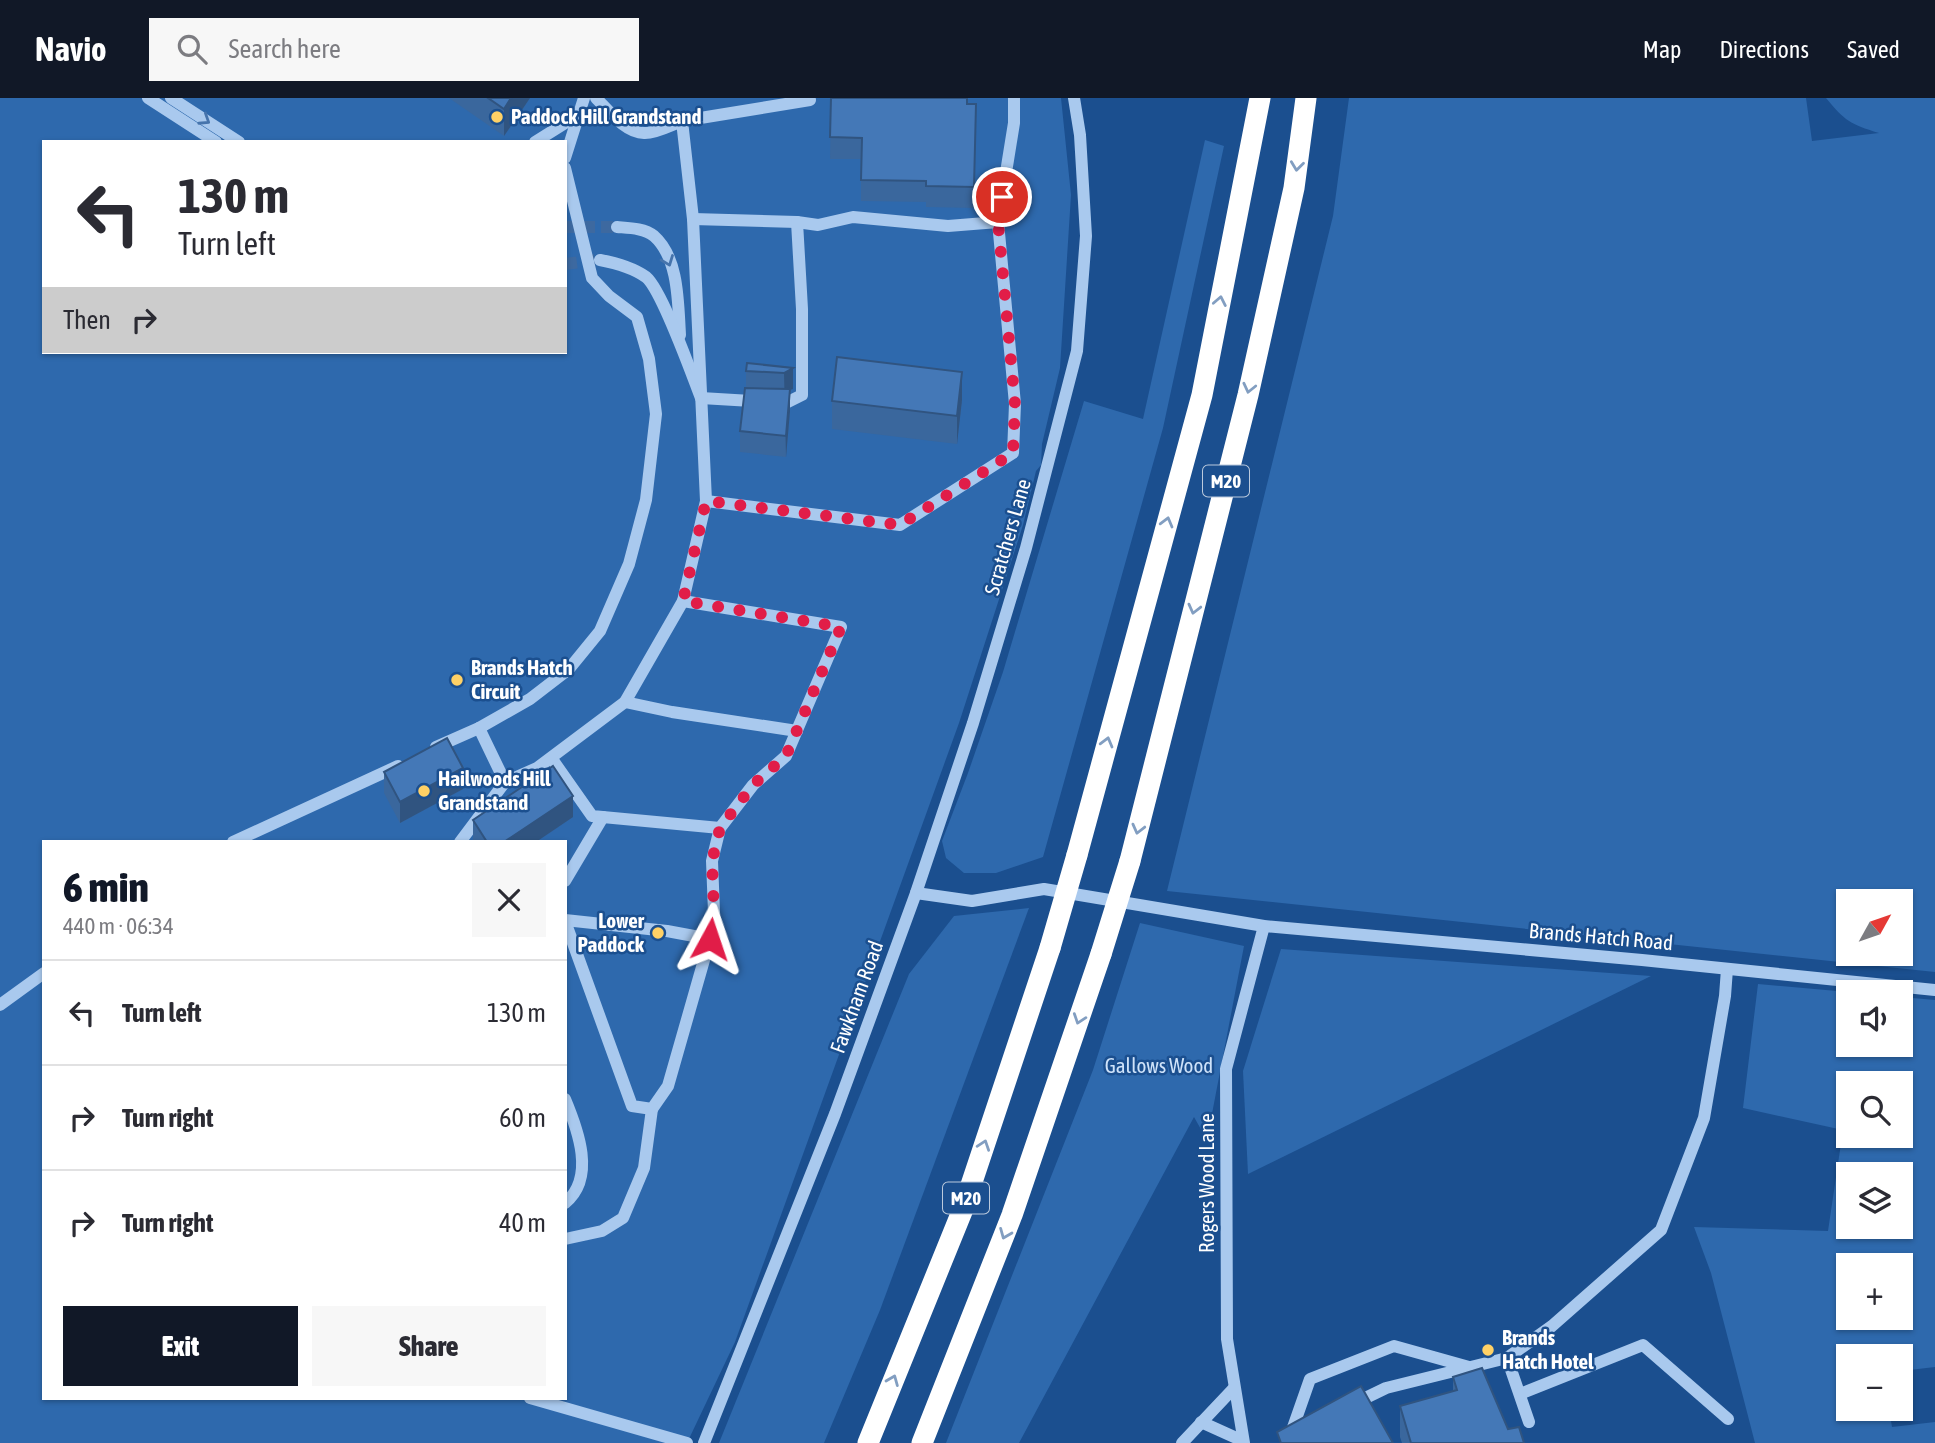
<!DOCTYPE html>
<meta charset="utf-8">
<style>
:root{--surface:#fff;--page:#f7f7f7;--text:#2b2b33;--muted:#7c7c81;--line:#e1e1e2;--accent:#111827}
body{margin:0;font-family:"Asap Condensed",sans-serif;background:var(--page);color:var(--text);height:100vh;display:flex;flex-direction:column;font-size:26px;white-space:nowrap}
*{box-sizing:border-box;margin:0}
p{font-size:23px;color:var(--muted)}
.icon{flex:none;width:38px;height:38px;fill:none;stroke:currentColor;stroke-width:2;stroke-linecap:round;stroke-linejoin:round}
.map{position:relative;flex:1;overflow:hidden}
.panel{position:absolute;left:42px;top:742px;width:525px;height:560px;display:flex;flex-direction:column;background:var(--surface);border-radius:0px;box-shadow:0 2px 5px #0004}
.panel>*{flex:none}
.top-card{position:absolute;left:42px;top:42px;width:525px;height:214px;border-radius:0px;box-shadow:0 2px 5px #0004;background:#fff;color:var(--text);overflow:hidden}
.needle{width:46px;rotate:50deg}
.buttons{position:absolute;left:1836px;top:791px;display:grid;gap:14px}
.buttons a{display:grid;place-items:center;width:77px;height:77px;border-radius:0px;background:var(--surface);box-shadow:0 2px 5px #0004;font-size:35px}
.pin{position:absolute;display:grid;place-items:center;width:60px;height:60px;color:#fff;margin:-30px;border:4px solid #fff;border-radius:50%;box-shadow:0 2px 7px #0007}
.me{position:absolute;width:77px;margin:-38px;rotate:5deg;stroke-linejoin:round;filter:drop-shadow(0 0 5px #0008)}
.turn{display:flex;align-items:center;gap:24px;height:147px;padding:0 21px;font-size:32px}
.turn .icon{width:91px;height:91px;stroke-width:2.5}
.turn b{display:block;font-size:49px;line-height:60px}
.then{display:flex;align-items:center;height:66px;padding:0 21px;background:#0003;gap:14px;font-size:26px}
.round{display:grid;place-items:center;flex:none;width:74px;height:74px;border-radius:0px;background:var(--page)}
.head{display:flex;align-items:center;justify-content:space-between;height:119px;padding:0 21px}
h1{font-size:42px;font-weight:800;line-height:52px;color:var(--accent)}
.button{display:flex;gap:14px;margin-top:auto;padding:14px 21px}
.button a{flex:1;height:80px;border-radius:0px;background:var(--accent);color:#fff;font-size:28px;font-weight:800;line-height:80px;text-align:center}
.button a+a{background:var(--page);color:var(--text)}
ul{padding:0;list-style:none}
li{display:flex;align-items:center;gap:21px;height:105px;padding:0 21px;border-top:2px solid var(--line)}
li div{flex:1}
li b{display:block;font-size:26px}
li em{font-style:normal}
header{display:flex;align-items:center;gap:42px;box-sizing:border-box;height:98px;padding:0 35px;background:var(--accent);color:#fff}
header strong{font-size:33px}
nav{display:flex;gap:38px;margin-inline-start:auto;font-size:24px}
.search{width:490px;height:63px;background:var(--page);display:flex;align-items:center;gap:18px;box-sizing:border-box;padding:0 24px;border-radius:0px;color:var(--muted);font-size:26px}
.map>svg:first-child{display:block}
.green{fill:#2e69ad;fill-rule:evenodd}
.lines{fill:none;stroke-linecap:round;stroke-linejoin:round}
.minor-tunnel{stroke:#3d69a0;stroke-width:12;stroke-dasharray:12 6;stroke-linecap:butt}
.minor{stroke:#a9c9ee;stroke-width:12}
.highway{stroke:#fff;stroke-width:21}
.highway-bridge{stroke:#fff;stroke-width:21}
.wall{fill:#3a679d}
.shaded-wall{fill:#305480}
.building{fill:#4478b7;stroke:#305480;stroke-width:2}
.oneway{stroke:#4674ac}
.oneway2{stroke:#829ec1}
.route{stroke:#e11d48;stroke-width:12;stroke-dasharray:0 21.6}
.poi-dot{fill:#ffd166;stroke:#1b4f8f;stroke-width:2.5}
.labels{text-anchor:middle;stroke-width:5;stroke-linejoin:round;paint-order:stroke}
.shield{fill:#1b4f8f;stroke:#bbcadd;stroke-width:2}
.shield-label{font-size:19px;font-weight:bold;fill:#fff}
.poi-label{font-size:21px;font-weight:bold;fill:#fff;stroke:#1b4f8f;text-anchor:start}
.street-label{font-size:21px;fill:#fff;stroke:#1b4f8f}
.park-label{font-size:21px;fill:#cfe3fa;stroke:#1b4f8f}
</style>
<header>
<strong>Navio</strong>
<div class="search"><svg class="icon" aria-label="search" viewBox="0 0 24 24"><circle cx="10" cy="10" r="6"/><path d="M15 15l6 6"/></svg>Search here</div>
<nav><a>Map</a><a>Directions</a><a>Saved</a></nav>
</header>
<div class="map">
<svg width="1935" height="1345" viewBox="0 0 1935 1345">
<rect width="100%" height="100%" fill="#1b4f8f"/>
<g class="green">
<path d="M0,0H1061L1071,97L1060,270L1042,346L1041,367L1036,373L1023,427L959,625L735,1244L687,1345H0ZM44,44H565V254H44ZM44,744H565V1300H44Z"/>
<path d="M1349,0H1806L1812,43L1879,35C1850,26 1845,23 1826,0H1935V874L1167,793L1333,118ZM1848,803H1900V856H1848Z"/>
<path d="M1205,42L1224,48L1163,330L1043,759L996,775H964L946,760L942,743L968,675L1003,574L1084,303L1143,321Z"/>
<path d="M1029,810L880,1212L824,1345H719L909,876L954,818Z"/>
<path d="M1140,825L1244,848L1207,1042L1194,1019L1019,1345H946L1093,972Z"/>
<path d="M1281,851L1651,878L1248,1076L1243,973Z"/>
<path d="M1758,886L1848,894V947H1900L1901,899L1935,902V1269L1901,1273L1900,1258H1848V1311H1889L1892,1329L1935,1324V1345H1755L1711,1175L1694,1129L1828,1133L1843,1032L1743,1010ZM1848,985H1900V1038H1848ZM1848,1076H1900V1129H1848ZM1848,1167H1900V1220H1848Z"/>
</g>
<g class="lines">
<g class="minor-tunnel">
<path d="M565,129H617"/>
<path d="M565,166L596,162"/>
</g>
<g class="minor">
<path d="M148,0L216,44"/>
<path d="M171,0L239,44"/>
<path d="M682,23L810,2"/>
<path d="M535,44L578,17"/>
<path d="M565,60L584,0"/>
<path d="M693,121L797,124L818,127L853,119L948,128L998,124L1014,25V0"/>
<path d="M617,129C628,130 644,130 654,138C679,160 678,205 680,237"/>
<path d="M600,162C616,165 632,169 646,179C662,192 692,277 701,300L786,305L802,297V211L797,124"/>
<path d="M706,403L900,427L1013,355L1015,306L998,124"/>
<path d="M625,604L672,614L797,633"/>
<path d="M436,649L479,630"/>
<path d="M552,661L592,718L720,730"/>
<path d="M505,684L479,630L530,601L569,571L600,533L629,466L646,402L656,316L649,261L637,219L609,198L592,180L565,70"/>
<path d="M233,744L398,668"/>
<path d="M460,744L505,684L537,670L625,604L683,503L706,403L693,121L682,23C671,27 657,35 645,35C626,36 608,12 596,0"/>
<path d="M565,783L603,719"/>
<path d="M916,795L972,803L1044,791L1264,828L1642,862L1935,892"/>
<path d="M565,822L667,833L710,841"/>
<path d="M565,823L632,1008L652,1011L668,988L710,841L714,814L712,763L720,730L753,687L786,658L841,529L683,503"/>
<path d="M0,907L44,875"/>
<path d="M565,1001C578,1032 596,1080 565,1105"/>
<path d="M565,1141L602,1133L623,1120L644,1070L652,1011"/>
<path d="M1507,1260L1529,1324"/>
<path d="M1520,1296L1643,1247L1728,1321"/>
<path d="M530,1300L687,1345"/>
<path d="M1353,1306L1386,1290L1507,1260L1552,1228L1661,1132L1704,1020L1725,898L1727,871"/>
<path d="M1201,1324L1243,1343"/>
<path d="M1290,1338L1310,1281L1394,1248L1469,1269"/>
<path d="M704,1345L835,1016L916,795L973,625L1026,450L1077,253L1086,138L1080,37L1074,0"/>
<path d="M1182,1345L1234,1290"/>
<path d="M1244,1345L1227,1241L1226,971L1264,828"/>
</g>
<g class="highway">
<path d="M1077,757L1202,297L1260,0"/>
<path d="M1130,763L1248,297L1294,90L1306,0"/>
<path d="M868,1345L963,1111L1050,850"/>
<path d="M922,1345L1012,1117L1101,856"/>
</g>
<g class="highway-bridge">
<path d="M1050,850L1077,757"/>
<path d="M1101,856L1130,763"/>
</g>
</g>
<g class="wall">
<path d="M449,0H530L504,38Z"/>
<path d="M831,0L976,6L974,110L926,109V104L861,103V61H830Z"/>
<path d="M793,270V291L790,292V313L786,359L740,354V333L746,290V273Z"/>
<path d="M962,302L957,346L832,331V303Z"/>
<path d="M384,674L463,691L400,725L384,695Z"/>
<path d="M573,719L536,744L473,743V722Z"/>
<path d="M1453,1279L1508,1331L1524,1345H1402L1400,1339V1308L1453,1293Z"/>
</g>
<g class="shaded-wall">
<path d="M511,0H530L504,38V11Z"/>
<path d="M793,270V291L790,292V313L786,359L784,275Z"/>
<path d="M962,274V302L957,346V318Z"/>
<path d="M463,670V691L400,725V704Z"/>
<path d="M573,698V719L536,744H504Z"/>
</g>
<g class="building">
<path d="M488,0H511L504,11Z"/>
<path d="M831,0H967V6H976L974,89L926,88V83L861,82L862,40L830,39Z"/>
<path d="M837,259L962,274L957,318L832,303Z"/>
<path d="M747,265L793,270L784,275L746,273Z"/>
<path d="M745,290L790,291L786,338L740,333Z"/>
<path d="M447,640L463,670L400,704L384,674Z"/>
<path d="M553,668L573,698L504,744H487L473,722Z"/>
<path d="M1482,1270L1508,1331L1519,1329L1524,1345H1411L1400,1308L1457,1292L1453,1279Z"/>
<path d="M1361,1288L1393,1345H1281L1277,1334Z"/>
</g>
<defs><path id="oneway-chevron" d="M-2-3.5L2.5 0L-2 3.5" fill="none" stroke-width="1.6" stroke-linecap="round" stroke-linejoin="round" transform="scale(1.75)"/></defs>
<g class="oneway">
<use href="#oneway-chevron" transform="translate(205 22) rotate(33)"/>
<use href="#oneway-chevron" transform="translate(668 163) rotate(69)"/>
</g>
<g class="oneway2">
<use href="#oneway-chevron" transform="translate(1297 68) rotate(97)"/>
<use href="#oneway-chevron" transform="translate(1220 203) rotate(-79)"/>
<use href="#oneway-chevron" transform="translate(1249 290) rotate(103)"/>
<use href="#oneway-chevron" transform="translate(1167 424) rotate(-75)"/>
<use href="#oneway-chevron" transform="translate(1194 511) rotate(104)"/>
<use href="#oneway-chevron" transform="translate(1107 644) rotate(-75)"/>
<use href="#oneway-chevron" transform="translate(1138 731) rotate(104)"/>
<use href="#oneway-chevron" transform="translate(1079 921) rotate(109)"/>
<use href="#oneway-chevron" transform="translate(984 1047) rotate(-71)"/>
<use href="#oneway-chevron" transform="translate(1005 1136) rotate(112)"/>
<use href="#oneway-chevron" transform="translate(893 1282) rotate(-68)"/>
</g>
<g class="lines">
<path class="route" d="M710,841L714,814L712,763L720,730L753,687L786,658L841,529L683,503L706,403L900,427L1013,355L1015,306L998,124L1002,99"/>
</g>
<g class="poi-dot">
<circle cx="497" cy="19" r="7"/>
<circle cx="457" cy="582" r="7"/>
<circle cx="424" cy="693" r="7"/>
<circle cx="658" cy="835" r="7"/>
<circle cx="1488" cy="1252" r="7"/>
</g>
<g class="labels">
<g class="shield">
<rect x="1203" y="367.5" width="46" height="31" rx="5"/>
<rect x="943" y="1084.5" width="46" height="31" rx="5"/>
</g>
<g class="shield-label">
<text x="1226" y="390">M20</text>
<text x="966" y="1107">M20</text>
</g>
<g class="poi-label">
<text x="511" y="26">Paddock Hill Grandstand</text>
<text x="471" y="577">Brands Hatch<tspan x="471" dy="24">Circuit</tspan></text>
<text x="438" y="688">Hailwoods Hill<tspan x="438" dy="24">Grandstand</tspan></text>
<text x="644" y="830" text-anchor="end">Lower<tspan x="644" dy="24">Paddock</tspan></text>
<text x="1502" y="1247">Brands<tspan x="1502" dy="24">Hatch Hotel</tspan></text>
</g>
<g class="street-label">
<text transform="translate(1008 439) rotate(-74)" y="7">Scratchers Lane</text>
<text transform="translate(1601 839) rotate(5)" y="7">Brands Hatch Road</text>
<text transform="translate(857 899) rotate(-70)" y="7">Fawkham Road</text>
<text transform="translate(1207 1085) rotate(-90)" y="7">Rogers Wood Lane</text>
</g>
<g class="park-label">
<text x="1159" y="975">Gallows Wood</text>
</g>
</g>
</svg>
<div class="buttons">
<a><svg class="needle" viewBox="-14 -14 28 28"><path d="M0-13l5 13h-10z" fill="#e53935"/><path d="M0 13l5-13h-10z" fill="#7c7c81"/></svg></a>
<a><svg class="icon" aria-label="sound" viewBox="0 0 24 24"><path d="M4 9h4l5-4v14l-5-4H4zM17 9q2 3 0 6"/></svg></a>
<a><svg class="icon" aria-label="search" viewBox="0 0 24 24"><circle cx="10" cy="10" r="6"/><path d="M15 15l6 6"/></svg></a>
<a><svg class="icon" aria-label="layers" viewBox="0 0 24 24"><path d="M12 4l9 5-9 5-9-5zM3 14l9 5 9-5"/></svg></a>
<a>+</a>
<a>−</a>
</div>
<div class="pin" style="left:1002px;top:99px;background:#d93025"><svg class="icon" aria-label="arrive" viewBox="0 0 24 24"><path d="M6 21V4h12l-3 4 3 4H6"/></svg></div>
<svg class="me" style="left:710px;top:841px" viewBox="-20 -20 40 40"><path d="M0-17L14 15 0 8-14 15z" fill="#e11d48" stroke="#fff" stroke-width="4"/></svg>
<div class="top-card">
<div class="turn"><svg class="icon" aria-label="left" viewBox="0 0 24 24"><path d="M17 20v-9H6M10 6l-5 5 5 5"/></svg><div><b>130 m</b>Turn left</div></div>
<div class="then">Then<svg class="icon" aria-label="right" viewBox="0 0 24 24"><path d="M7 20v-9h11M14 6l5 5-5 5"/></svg></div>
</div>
<section class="panel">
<div class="head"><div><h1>6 min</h1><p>440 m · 06:34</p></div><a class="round"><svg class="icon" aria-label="close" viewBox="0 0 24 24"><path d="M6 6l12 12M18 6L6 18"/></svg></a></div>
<ul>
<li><svg class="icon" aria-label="left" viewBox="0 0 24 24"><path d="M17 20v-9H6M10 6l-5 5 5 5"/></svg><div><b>Turn left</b></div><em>130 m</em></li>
<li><svg class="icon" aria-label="right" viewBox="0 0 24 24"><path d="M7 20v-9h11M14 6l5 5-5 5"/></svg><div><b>Turn right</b></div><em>60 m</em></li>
<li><svg class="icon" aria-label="right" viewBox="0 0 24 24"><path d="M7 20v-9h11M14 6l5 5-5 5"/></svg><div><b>Turn right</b></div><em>40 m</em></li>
</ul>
<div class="button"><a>Exit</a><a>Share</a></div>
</section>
</div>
